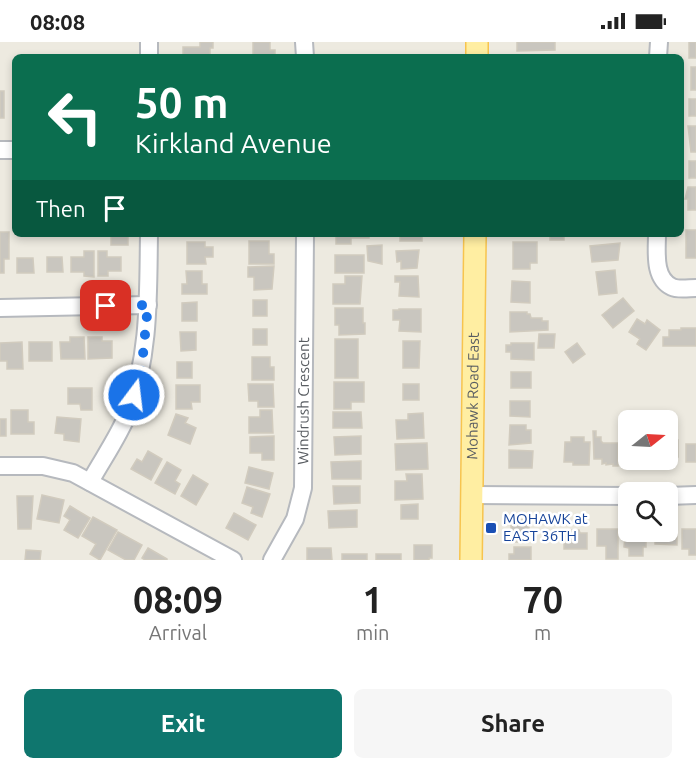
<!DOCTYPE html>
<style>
:root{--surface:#fff;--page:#f6f6f6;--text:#222;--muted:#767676;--accent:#0f766e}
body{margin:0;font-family:Ubuntu,sans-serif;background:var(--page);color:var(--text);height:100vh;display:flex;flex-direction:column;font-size:22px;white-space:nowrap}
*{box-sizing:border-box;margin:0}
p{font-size:20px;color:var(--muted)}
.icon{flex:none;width:33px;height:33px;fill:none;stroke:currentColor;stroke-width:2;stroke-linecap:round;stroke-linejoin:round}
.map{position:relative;height:518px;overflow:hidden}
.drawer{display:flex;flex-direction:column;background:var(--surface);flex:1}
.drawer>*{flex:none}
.guide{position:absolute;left:12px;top:12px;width:672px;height:183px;border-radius:9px;box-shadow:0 3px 9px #0003;background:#0b6e4f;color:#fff;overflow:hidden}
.needle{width:39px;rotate:72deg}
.fabs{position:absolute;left:618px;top:368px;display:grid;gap:12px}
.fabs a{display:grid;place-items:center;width:60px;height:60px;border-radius:9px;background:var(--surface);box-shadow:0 3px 9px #0003;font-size:30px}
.pin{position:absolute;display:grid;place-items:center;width:51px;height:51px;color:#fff;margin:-26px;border-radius:12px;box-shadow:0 3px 9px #0006}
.me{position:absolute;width:66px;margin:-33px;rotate:15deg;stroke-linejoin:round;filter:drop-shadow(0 0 4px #0008)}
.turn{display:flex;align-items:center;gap:21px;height:126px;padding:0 24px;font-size:27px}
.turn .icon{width:78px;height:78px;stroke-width:2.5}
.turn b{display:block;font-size:42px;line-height:51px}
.then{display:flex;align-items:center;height:57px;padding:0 24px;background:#0003;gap:12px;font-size:22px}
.eta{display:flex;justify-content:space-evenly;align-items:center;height:102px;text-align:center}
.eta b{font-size:36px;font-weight:700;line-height:42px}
.action{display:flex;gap:12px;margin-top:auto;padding:12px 24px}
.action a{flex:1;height:69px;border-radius:9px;background:var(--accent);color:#fff;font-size:24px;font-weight:700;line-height:69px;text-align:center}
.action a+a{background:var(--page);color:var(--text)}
.status{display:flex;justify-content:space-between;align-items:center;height:42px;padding:0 30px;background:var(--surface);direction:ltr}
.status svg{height:16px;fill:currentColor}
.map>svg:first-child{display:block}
.building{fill:#c9c6bf;stroke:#d1cbbe;stroke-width:1.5}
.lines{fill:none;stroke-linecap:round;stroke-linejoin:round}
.minor-casing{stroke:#b6b9be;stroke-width:20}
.major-casing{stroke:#f7c44e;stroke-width:24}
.minor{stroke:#fff;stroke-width:16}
.major{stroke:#ffeea2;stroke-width:21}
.route{stroke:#1a73e8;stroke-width:10;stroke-dasharray:0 18}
.transit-dot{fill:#1a4fb4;stroke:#fff;stroke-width:2}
.labels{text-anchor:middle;stroke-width:5;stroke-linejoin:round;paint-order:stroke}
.street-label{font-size:15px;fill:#595d62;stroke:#fff}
.transit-label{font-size:15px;fill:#164399;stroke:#fff;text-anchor:start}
</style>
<div class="status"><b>08:08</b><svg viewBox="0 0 49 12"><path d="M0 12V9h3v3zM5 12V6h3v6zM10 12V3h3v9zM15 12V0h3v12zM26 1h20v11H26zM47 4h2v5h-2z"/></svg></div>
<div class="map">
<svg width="696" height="518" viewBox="0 0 696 518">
<rect width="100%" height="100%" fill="#edeae0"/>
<g class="building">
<path d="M200,0H213V6H210V15H183V5H200Z"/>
<path d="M253,0H270V8H275V15H253Z"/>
<path d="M517,0H555V8L517,9Z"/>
<rect x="689" y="0" width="7" height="16"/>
<rect x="691" y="25" width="5" height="23"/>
<rect x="0" y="49" width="4" height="27"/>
<rect x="689" y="57" width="7" height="17"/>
<path d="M688,84H696V110H691Z"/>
<rect x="689" y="119" width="7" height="17"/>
<path d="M688,145H696V168H688V157H685Z"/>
<rect x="686" y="188" width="10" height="28"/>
<path d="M0,190H9V217H4V231H0Z"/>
<rect x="111" y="192" width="17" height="11"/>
<path d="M336,192H369V196H351V202H336Z"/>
<rect x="400" y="192" width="22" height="7"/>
<rect x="550" y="192" width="14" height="6"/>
<path d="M249,199H269V212H274V222H249Z"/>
<path d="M187,200H205V205H213V215H205L206,222H187Z"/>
<path d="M513,200H537V221H530V227H513Z"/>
<path d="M620,201L618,218L592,220L590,204Z"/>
<path d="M382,203V222L368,219L367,204Z"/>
<path d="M419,208L417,226L401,227V219L397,220L396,209Z"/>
<path d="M84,209H94V235L84,234V230H71V215H84Z"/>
<path d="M98,209H107V215H121V229H108V234H98Z"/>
<rect x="335" y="213" width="29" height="18"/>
<path d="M47,215H62L63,230H47Z"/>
<path d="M17,216H33L34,231H17Z"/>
<path d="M274,224L272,247L254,248V235H248V225Z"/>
<path d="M615,228L617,251L599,253L596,230Z"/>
<path d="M186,229H202V242H207V252H182V242H187Z"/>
<path d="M345,234H362L360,262H333V242H345Z"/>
<path d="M395,234H418L419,255L399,254L400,240H395Z"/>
<path d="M512,239L530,240V261L511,260Z"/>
<path d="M623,256L634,269L613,286L602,273Z"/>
<rect x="253" y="258" width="14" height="16"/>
<path d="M197,260V279H182V261Z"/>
<path d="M335,266H363V281H365V292L339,293V283H335Z"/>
<path d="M399,267H421V290L399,289L400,278H393V268H399Z"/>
<path d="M510,270H527V272H530L531,276H542V279H548V288L510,290Z"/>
<path d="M637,277L645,282L647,278L660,288L646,308L637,302L640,297L629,290Z"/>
<path d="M681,286H696V304H663V295H669V288H681Z"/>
<rect x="253" y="287" width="14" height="16"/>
<path d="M180,290H196V308L181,309Z"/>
<path d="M539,292H555L554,306H538Z"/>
<path d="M70,295H84L85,317H61L60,300H70Z"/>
<path d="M88,295H102V299H112V316L88,317Z"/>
<rect x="335" y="297" width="23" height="39"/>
<path d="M403,299H420L419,326H403Z"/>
<path d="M22,300L23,327H7V319H0V301Z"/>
<rect x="29" y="300" width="23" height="19"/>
<path d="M511,301H534V318L511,317V310H506V303H511Z"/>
<path d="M577,301L585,312L573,321L565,310Z"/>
<path d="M252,315H270V325H274V338H252Z"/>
<rect x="177" y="320" width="15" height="16"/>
<rect x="511" y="330" width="20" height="16"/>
<path d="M334,340H364V360H351V367H334Z"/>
<path d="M248,342H273L274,365H258V359H249Z"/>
<rect x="403" y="342" width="16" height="16"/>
<path d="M176,343H200V360H191L192,367H176Z"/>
<path d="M68,346H92V368H81L80,362H68Z"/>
<path d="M510,359H530V375L510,374Z"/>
<path d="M11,368H28V380H34V392H11Z"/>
<path d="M260,368H272L273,391H249V375H260Z"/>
<path d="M333,370H361L362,386H333Z"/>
<path d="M423,371L424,396L397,397L396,378H408V372Z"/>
<path d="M176,372L188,376L185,381L196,386L190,402L168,393Z"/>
<path d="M57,375L81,377L79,400L64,398V392L55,391Z"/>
<rect x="0" y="377" width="6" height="17"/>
<path d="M510,383H526V388H531V401L509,403Z"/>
<path d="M593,389H596V395H601V399L603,401H618V424H613V422L606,423V421L602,422V417H594Z"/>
<path d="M274,394V418H262V411H250V395Z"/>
<path d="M361,394V412L335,413L334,395Z"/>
<path d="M571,395H584V400H590L589,423H573V420H564L565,400H571Z"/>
<path d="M668,398H678V415H670V419L654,418L668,417Z"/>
<path d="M427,401L428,427L396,428L395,402Z"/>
<rect x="686" y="402" width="10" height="18"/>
<path d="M627,403H628V417H648V422H626Z"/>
<path d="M509,408L533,409L532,426H509Z"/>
<path d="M148,409L162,417L151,438L131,427L137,417L142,420Z"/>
<path d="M361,419V437H332L331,420Z"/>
<path d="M167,420L181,428L175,439L180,442L175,452L155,441Z"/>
<path d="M249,425L273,431L269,447L245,441Z"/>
<path d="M406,432H422L423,457L395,458V439H407Z"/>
<path d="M193,433L208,442L196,463L181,454Z"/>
<path d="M333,444H360V461L334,462Z"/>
<path d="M247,445L270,452L262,475L251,471L253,465L242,461Z"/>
<path d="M42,453L64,458L59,481L37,477Z"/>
<path d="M17,454H33L31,487H18Z"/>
<path d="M418,462V477H401V463Z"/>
<path d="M70,464L90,476L78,496L64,488L70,478L64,474Z"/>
<path d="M357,468V485L329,486L328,469Z"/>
<path d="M234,471L256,483L248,498L226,486Z"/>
<path d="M93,475L117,488L100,518L90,512L96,502L82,494Z"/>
<rect x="511" y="478" width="18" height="22"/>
<path d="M626,484H628V489H646V505H643V514H629V506L624,505Z"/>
<path d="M668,485H677V503L655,502V489H668Z"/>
<path d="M597,487H618V517H606V504H597Z"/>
<path d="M682,487H696V513H689V507H682Z"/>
<path d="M564,488H579L580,491H587V507H564Z"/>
<path d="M118,490L142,503L134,518H126L108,508Z"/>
<path d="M414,503H432V516H429V518H414Z"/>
<path d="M514,505H531V518H509V512H514Z"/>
<path d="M148,506L167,517V518H145L142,516Z"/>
<path d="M307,506H331L332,518H307Z"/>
<path d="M26,508L41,509L40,518H25Z"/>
<rect x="342" y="512" width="25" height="6"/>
<rect x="376" y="512" width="25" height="6"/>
</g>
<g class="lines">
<g class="minor-casing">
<g id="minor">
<path d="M149,0V15"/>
<path d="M304,0L305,15"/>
<path d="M658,15L659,0"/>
<path d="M0,108H15"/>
<path d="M657,192C657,209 653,236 672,245C678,248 689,246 696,246"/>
<path d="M0,266L148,263"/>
<path d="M0,424H43L73,431L233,518"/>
<path d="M90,440C102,418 119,394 128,371C150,314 148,252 149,192"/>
<path d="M473,453L628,454"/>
<path d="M668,454L696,453"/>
<path id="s1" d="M272,518L295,477L303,446L305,192"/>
</g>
</g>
<g class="major-casing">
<g id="major">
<path d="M477,15V0"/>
<path id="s2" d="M471,518L475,192"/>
</g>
</g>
<use href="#minor" class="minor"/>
<use href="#major" class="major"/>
</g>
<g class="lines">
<path class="route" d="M106,264L148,263L141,332L134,353"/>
</g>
<rect class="transit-dot" x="485" y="480" width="12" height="12" rx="3"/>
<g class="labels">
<g class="street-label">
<text dy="5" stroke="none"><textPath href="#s2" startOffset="164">Mohawk Road East</textPath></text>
<text dy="5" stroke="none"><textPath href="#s1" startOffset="166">Windrush Crescent</textPath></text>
</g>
<g class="transit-label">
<text x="503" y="482">MOHAWK at<tspan x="503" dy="17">EAST 36TH</tspan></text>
</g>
</g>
</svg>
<div class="fabs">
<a><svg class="needle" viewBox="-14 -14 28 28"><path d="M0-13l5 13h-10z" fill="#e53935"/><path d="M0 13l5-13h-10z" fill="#767676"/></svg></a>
<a><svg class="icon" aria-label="search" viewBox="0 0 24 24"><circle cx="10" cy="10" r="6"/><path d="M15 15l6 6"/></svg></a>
</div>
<div class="pin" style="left:106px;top:264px;background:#d93025"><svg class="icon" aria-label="arrive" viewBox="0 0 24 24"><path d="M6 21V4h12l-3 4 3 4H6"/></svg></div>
<svg class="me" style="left:134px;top:353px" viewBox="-20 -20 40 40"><circle r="17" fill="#1a73e8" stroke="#fff" stroke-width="3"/><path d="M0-11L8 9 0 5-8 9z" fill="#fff"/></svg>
<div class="guide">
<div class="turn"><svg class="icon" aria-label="left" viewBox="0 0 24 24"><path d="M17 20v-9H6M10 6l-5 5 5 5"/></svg><div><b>50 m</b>Kirkland Avenue</div></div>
<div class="then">Then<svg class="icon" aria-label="arrive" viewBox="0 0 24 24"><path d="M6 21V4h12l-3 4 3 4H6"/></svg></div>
</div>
</div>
<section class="drawer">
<div class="eta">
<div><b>08:09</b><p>Arrival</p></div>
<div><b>1</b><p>min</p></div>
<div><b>70</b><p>m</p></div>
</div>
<div class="action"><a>Exit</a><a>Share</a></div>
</section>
